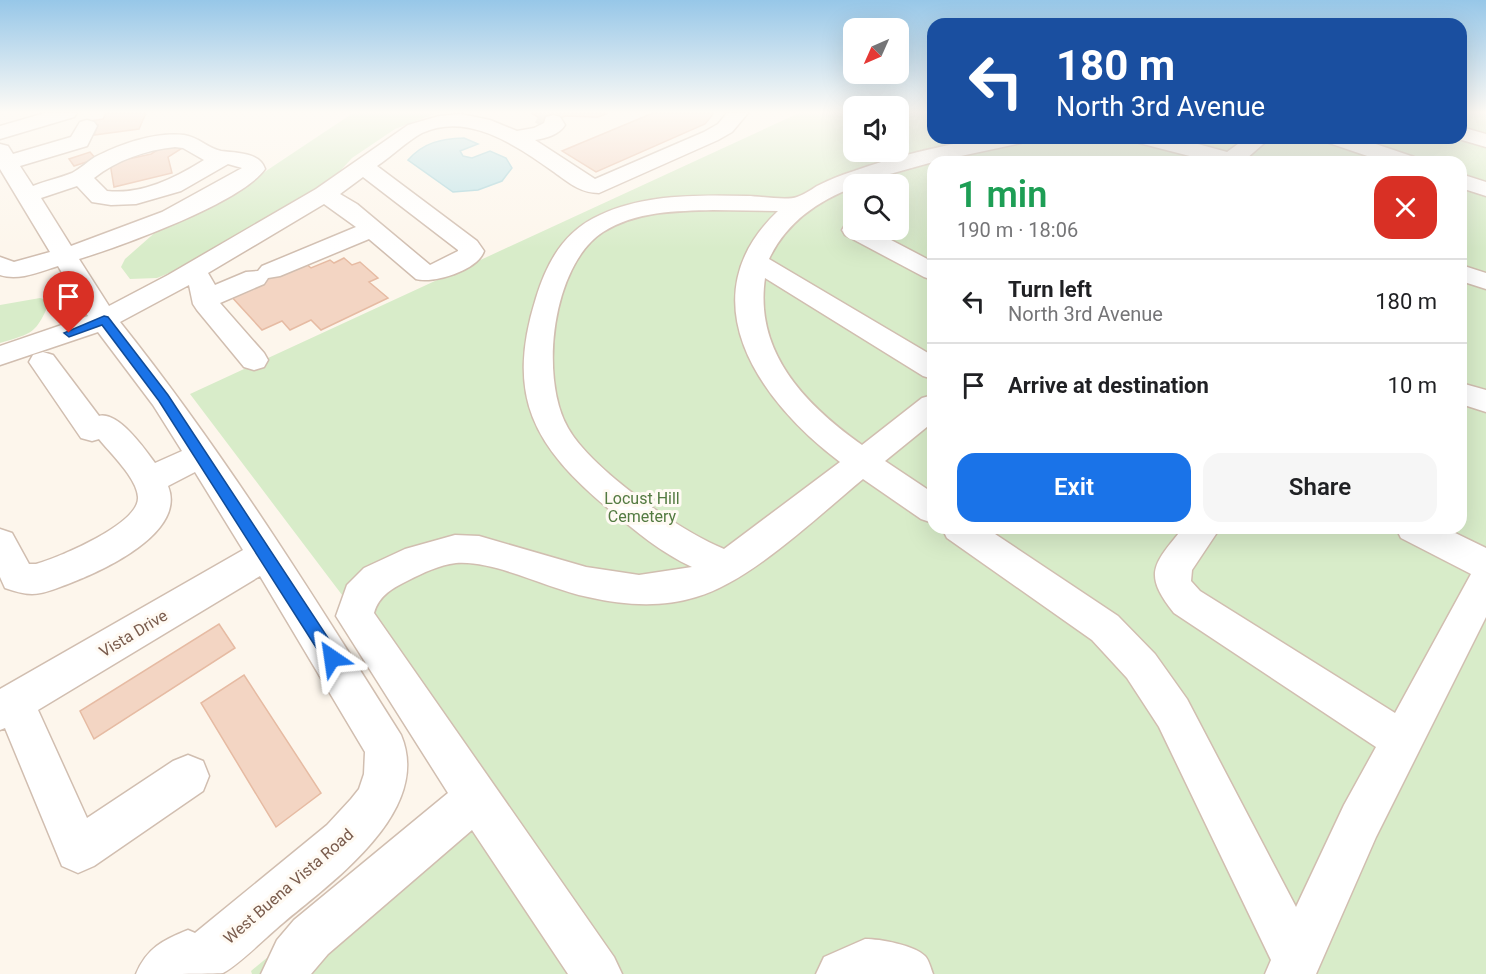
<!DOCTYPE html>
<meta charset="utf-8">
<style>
:root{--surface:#fff;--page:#f6f6f6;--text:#202124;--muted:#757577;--line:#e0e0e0;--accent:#1a73e8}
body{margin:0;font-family:Roboto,sans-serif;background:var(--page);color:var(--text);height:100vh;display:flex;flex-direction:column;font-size:22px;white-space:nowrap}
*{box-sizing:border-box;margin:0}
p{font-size:20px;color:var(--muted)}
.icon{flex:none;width:33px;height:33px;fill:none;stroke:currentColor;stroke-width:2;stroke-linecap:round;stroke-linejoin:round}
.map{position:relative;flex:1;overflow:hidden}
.panel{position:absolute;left:927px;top:156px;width:540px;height:378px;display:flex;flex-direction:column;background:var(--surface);border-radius:18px;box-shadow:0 6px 24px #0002}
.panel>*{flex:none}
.hud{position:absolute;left:927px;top:18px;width:540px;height:126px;border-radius:18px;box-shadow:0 6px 24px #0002;background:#1a4fa0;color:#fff;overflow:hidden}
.needle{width:39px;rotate:225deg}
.controls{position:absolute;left:843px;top:18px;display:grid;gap:12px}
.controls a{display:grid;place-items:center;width:66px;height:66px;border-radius:12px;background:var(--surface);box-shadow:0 6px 24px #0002;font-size:30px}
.pin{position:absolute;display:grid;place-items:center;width:51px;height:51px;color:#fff;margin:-62px -26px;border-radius:50% 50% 50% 0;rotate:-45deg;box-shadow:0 0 6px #0007}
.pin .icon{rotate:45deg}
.me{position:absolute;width:66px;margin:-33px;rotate:328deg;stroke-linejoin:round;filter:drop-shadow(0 0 4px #0008)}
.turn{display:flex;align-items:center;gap:21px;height:126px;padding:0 30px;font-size:27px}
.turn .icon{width:78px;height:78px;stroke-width:2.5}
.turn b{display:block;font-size:42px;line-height:51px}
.round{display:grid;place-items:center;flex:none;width:63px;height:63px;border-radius:18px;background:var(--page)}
.headline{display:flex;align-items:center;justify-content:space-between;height:102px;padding:0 30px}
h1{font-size:36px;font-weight:600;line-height:45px;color:#1e9e55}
.cta{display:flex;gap:12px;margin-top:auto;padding:12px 30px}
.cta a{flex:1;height:69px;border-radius:18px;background:var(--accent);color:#fff;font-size:24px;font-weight:600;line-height:69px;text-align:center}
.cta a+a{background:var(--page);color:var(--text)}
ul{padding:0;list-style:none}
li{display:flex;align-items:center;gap:18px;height:84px;padding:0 30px;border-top:2px solid var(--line)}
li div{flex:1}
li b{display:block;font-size:22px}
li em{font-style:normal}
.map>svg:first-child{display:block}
.green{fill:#d8ecc9;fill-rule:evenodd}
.water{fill:#bfe3e8;stroke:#a5d3da;stroke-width:1.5}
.building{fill:#f3d5c3;stroke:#e6bba3;stroke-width:1.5}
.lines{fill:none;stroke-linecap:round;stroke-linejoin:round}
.minor-tunnel{stroke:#dcd0c4;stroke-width:22;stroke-dasharray:22 11;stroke-linecap:butt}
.minor-casing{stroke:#d1beb0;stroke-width:3}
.minor{fill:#fff;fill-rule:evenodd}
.route{fill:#1a73e8;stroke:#114b97;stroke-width:1.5}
.labels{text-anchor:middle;stroke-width:6;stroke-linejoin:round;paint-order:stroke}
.park-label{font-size:16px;fill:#537a41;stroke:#fffaf3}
.street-label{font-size:16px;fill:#7a5c4d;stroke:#fffaf3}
</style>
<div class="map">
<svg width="1486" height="974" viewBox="0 0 1486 974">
<rect width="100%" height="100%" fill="#fdf6ec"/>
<g class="green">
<path d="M353,113H437L395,129L352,158L331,181L196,262L157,278L130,279L121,267L125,259L159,229L218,203Z"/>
<path d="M799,113H853L854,152H898L899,113H933V138H1461V113H1486V974H252L251,971L482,780L190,394ZM933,162H1461V528H933ZM854,184H898V230H854Z"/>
<path d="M40,298L50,301C36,334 33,333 0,343V305Z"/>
</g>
<path class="water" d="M464,138L478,144L460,151L463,156L472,158L490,151L506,158L512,168L502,181L478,190L453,192L408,160C424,142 441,139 464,138Z"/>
<g class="building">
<path d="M106,113H146L139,129L94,135L98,125L81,127L84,122L103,119Z"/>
<path d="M531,113H608L598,117L565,116L548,123Z"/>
<path d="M653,113H714L705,124L596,172L562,151Z"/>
<path d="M172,141L187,145L168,157L172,173L114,187L110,163L151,154Z"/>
<path d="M90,152L96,159L74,166L69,159Z"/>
<path d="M344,258L352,265L360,262L378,278L369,282L388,298L321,330L311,320L290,330L282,321L262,330L229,294L304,262L311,268L330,260L334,263Z"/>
<path d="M219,624L235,648L94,739L80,711Z"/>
<path d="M244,675L321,793L276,827L201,703Z"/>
</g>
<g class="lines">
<path class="minor-tunnel" d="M541,113L553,121"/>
<g class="minor-casing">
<g id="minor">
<path d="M45,113H77L74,117L0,139V126Z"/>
<path d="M727,113H748L732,132L718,140L599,193C580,193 568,182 554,172C518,147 469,111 422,133C407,141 392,156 377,166L477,241L484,251C478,270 434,284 416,279L369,239L280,276L268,278L264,284L220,303L264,353L268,360L264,367L254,370L244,367L197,310L193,304L189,285L120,322C224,452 312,594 401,735C433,811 333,881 283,923C267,936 240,964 223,973C214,974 151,974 136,974C147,948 163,940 188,930L195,933L327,825L351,799L359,789L364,774L365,752L260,576L38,710L87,818L173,761L188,755L203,761L209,776L203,791L94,866L78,873L62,866L5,728L0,730V689L243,550L195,472L168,486C187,533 102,571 68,584C57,588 44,594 32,594C23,594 14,591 5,588L0,577V529L12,533L29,564H36C58,558 140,524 138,497C137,478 110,453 99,439L92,441L81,438L29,362L33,355L43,352L53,355L99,416C118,411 145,449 155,463L182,451L153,405L98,332L0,365V346L88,316L58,266C39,272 19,281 0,275V257L14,262L50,252L0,169V144L8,146L13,154L71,137L80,122L87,120L94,122L97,126L87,146L20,166L33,186C45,181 60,178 72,173C80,169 87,162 95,157C121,144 154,132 184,135C199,137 207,148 221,151C236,153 260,152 265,169C241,203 121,246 79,259L109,306L168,275L316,189L408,125L439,116L461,114L490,120L517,131L534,128L544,123L546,117L553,115L560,117L565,125C559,135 546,138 535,140L595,179L704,132L718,124ZM175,147L183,148L204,160C175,178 142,195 107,191L94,178C117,160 146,150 175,147ZM228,164L242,168L162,212L71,246L41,198L77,186L92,202L111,205L136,204L181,191ZM363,177L458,250V251L430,265L357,204L340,194ZM324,204L356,227L262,266L258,271L246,272L215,285L208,273Z"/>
<path d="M1461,127L1486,134V147L1455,138H1461Z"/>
<path d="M982,138H1024L1021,143L933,162L854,184V187C817,201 786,223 769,259L933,356V379L923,376L765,278C754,353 806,405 862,445L922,398L933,395V422L885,461L933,493V523L921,519L863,479C818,516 750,582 696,597C661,608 623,605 588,597C548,589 495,560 456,563C439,565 423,573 409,580C393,588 379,595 374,613L614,957L622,974H568L472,830L328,954L311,974H261L277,940L294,920L448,793L336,616L347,585L364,568L405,549L455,535L479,536L586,567L639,575L692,567C660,552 637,532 610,510C534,447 505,397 536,298C547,262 564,231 600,215C645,194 699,195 747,196C759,196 787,201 797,197C803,195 811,190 817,186C829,180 841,175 854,171C895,156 939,147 982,138ZM713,210L778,211C686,298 759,401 840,462L724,549C680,531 592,470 568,428C539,378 552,265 603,232C636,211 676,211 713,210Z"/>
<path d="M1136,138H1176L1227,152L1246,138H1270L1246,159L1248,162H1213L1139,143Z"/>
<path d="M1326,138H1358L1414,157L1417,162H1385L1329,143Z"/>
<path d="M1461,174L1486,182V196L1461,188Z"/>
<path d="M854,223V230H872L933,262V280L924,277L845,235L842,230L845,225Z"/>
<path d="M1461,265L1486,273V289L1461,281Z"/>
<path d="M1461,383L1486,390V412L1461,404Z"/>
<path d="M942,528H986L1118,616L1155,654L1187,699L1296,907L1344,805L1376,747L1174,613C1142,573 1154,564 1183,528H1220L1192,570L1191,581L1200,591L1395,713L1471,574L1401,538L1396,528H1445L1486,548V617L1376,837L1316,974H1265L1271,960L1159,727L1127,678L1092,640L947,538Z"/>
<path d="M865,939C880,939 914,945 925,956C929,960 931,969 933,974H816L824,957Z"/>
</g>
</g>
<use href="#minor" class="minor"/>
</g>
<linearGradient id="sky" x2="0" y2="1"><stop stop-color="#97c7e8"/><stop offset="0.45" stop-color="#fefbf6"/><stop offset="1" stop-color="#fefbf6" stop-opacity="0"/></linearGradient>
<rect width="1486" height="249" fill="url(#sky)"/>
<path class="route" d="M104,316L108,317L168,395L338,653L340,658L338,663L332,665L326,663L159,401L102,325L69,337L64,333Z"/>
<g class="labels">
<g class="park-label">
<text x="642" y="504">Locust Hill<tspan x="642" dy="18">Cemetery</tspan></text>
</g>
<g class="street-label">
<text transform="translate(133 633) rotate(-31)" y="6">Vista Drive</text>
<text transform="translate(288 886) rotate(-41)" y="6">West Buena Vista Road</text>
</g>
</g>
</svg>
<div class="controls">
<a><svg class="needle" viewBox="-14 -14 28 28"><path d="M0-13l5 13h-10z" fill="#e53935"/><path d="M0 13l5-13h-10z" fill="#757577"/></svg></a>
<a><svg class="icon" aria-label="sound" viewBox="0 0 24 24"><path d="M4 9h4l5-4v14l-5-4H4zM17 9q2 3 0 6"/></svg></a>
<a><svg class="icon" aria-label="search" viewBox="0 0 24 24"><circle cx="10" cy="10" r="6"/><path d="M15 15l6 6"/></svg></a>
</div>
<div class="pin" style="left:69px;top:333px;background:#d93025"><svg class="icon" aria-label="arrive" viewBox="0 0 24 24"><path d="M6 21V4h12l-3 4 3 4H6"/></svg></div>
<svg class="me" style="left:332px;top:658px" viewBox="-20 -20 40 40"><path d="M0-17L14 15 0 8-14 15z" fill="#1a73e8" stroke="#fff" stroke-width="4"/></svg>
<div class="hud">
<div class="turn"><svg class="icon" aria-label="left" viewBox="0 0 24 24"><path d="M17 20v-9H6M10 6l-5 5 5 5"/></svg><div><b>180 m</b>North 3rd Avenue</div></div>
</div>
<section class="panel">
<div class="headline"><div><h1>1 min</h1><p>190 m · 18:06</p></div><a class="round" style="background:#d93025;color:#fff"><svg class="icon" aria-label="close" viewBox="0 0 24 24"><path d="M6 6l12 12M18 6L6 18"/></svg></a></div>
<ul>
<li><svg class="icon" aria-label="left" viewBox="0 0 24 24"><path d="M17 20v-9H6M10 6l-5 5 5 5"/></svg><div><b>Turn left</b><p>North 3rd Avenue</p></div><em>180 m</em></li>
<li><svg class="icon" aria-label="arrive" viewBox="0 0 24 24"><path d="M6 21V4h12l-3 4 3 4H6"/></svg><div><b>Arrive at destination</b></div><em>10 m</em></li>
</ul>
<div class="cta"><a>Exit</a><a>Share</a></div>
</section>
</div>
